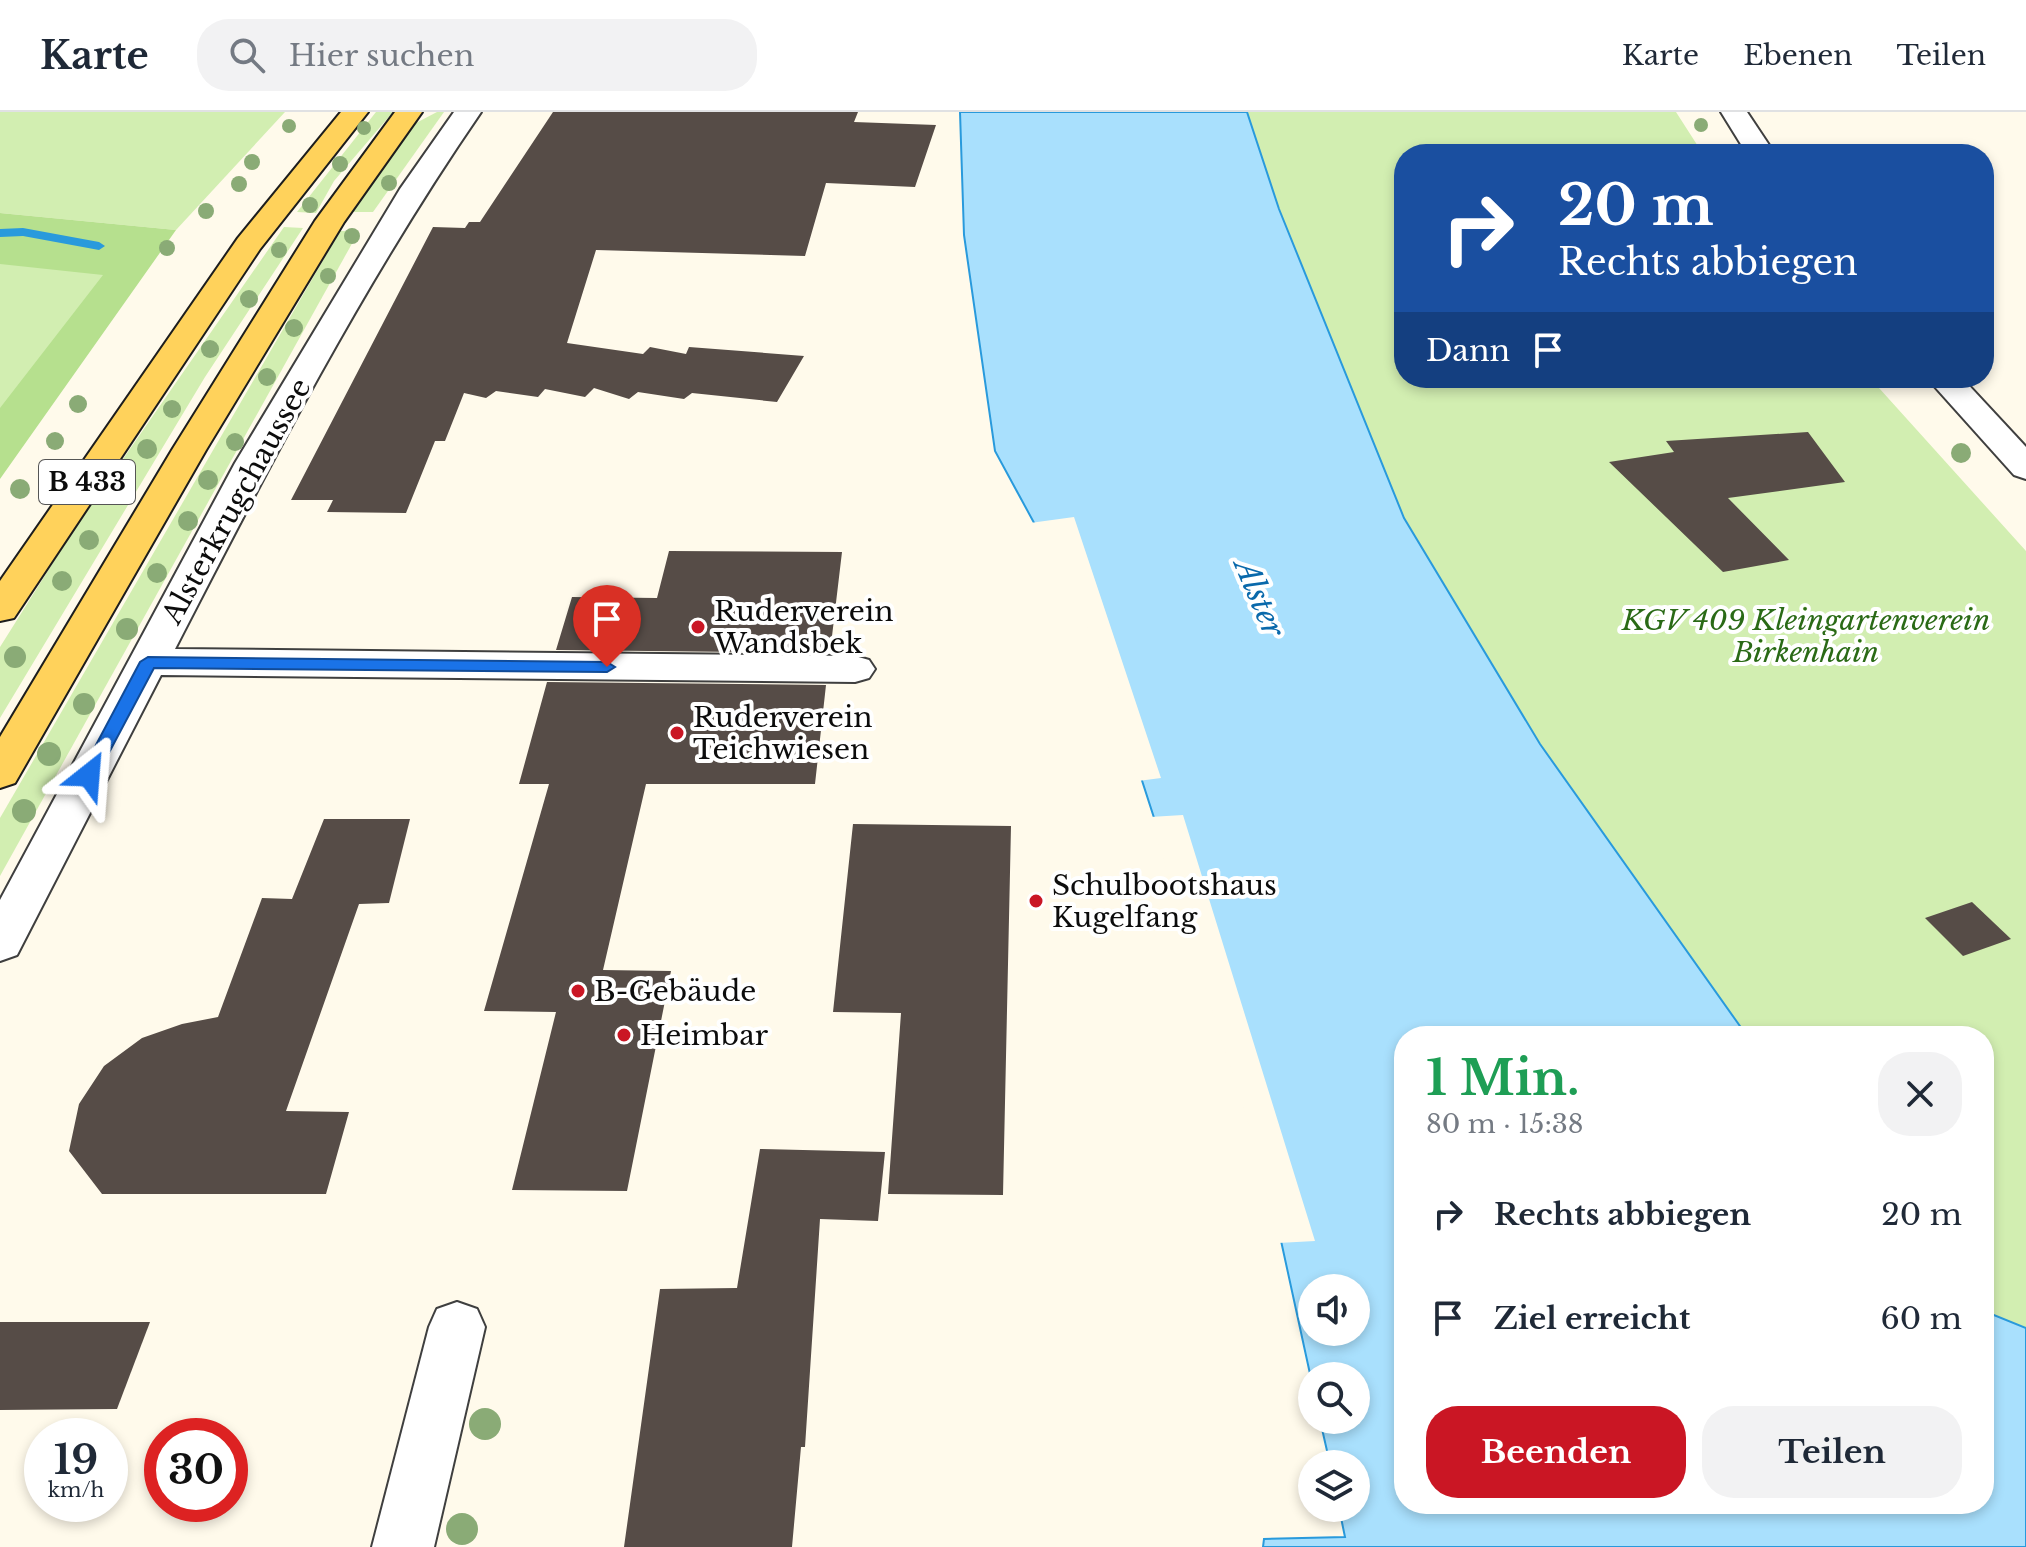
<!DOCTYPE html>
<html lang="de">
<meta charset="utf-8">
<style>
:root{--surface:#fff;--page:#f2f2f3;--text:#1f2937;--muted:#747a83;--line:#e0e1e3;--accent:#ca1624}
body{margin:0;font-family:"Libre Baskerville",serif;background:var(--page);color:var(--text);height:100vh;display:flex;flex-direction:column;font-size:30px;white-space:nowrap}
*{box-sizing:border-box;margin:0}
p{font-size:26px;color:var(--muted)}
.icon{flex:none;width:44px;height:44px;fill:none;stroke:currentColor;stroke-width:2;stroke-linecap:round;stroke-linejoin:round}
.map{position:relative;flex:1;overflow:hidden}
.panel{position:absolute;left:1394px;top:914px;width:600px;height:488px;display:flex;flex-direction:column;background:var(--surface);border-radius:32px;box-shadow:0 4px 12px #0003}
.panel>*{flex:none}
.banner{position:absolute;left:1394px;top:32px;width:600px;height:244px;border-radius:32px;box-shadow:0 4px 12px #0003;background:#1a4fa0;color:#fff;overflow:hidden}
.tools{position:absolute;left:1298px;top:1162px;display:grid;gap:16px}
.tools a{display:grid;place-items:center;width:72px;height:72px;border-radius:50%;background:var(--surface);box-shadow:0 4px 12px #0003;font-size:40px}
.speed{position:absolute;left:24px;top:1306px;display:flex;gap:16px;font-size:40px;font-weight:700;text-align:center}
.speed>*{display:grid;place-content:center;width:104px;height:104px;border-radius:50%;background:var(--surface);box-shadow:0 4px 12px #0003;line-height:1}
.speed small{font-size:20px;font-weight:400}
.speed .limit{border:12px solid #d22;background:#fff;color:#111}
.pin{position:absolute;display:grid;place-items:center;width:68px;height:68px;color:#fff;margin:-82px -34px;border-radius:50% 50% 50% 0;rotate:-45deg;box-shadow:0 0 8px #0007}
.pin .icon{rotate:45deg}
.me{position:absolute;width:88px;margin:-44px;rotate:28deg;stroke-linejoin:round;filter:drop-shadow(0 0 6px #0008)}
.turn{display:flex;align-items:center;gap:28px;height:168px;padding:0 32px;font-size:36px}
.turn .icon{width:104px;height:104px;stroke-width:2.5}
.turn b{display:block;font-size:56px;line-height:68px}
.then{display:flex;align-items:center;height:76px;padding:0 32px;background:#0003;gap:16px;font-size:30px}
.round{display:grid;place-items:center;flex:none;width:84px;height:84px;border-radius:32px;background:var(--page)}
.headline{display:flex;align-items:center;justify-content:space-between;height:136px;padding:0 32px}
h1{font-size:48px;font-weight:800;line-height:60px;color:#1e9e55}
.primary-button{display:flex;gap:16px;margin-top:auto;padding:16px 32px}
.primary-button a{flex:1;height:92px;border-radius:32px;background:var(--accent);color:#fff;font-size:32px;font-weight:800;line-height:92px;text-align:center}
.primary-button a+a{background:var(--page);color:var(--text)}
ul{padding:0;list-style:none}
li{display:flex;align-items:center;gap:24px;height:104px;padding:0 32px}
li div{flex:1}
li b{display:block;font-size:30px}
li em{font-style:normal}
header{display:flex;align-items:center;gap:48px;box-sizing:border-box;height:112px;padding:0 40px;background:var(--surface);border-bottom:2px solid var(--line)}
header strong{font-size:38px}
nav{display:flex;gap:44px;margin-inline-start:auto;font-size:28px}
.search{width:560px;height:72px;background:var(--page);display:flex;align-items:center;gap:20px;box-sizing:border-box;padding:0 28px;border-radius:32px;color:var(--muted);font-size:30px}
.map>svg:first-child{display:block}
.green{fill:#d2eeb1}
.forest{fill:#b6e08e}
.water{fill:#a9e0fd;stroke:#299adc;stroke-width:2;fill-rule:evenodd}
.pier{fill:#fffaeb}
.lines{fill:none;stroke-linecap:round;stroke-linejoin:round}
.stream{fill:#299adc;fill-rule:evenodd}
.building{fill:#564c47}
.minor-casing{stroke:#3f3f3f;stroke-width:4}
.major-casing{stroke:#1d1d1d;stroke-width:4}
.minor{fill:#fff;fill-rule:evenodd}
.major{fill:#ffd25b;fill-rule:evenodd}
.tree{fill:#8aab76}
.route{fill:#1a73e8;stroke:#114b97;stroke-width:2}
.poi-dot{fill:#ca1624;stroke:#fff;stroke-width:3}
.labels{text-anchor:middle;stroke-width:8;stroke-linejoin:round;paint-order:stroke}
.shield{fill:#fff;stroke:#555;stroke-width:2}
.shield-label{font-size:26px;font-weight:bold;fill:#0c0c0c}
.street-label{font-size:28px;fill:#0c0c0c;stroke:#fff}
.poi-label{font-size:28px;fill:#0c0c0c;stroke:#fff;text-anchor:start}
.park-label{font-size:28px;font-style:italic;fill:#2a6a16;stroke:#fff}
.water-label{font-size:30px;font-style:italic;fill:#0969ab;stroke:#fff}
</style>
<header>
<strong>Karte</strong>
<div class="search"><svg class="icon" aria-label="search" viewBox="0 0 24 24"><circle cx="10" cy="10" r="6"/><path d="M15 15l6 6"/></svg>Hier suchen</div>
<nav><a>Karte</a><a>Ebenen</a><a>Teilen</a></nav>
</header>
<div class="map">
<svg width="2026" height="1435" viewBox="0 0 2026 1435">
<rect width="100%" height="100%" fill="#fffaeb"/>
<g class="green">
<path d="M0,0H285L176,118L0,101Z"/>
<path d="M376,0H393L334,69L316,101L297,100Z"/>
<path d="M437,0H444L373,100H352L416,11Z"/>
<path d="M1247,0H1676L1703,42H1404V266H1870L2026,439V1216L1984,1199V924H1747L1540,632L1404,406L1279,97Z"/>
<path d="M0,105L159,119L0,340Z"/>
<path d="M284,115L303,116L205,265L0,606V535L71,422Z"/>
<path d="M340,119H359L0,764V706Z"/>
</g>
<path class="forest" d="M0,101L176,118L0,367V296L103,163L0,152Z"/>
<path class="water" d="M960,0H1247L1279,97L1404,406L1540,632L1747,924H1404V1392H1984V1199L2026,1216V1435H1263L1264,1427L1345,1425L1339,1396H1356V1352H1330L1320,1308H1356V1264H1312V1271L1261,1037L1095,523L995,339L964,123ZM1312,1176H1356V1220H1312Z"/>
<g class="pier">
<path d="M1074,405L1161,666L1138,669L1092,524L1030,411Z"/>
<path d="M1183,703L1315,1129L1278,1131L1257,1038L1150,705Z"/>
</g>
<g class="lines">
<path class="stream" d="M23,116L99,130L105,134L99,138L23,124L0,125V117Z"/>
</g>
<g class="building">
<path d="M553,0H858L854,10L936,13L915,75L826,71L805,144L596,138L567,231L643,242L650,235L686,242L689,235L804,244L777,290L692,281L684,287L638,280L629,287L594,276L585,285L545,277L538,285L496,279L486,286L464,281L445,329H435L406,401L327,400L333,388H291L433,115L465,116L469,110H480Z"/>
<path d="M1808,320L1845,370L1728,386L1789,448L1723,460L1609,350L1674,340L1666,329Z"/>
<path d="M669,439L842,440L830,541L556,538L572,485L657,486Z"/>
<path d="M547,570L826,573L815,672H646L603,858L671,859L627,1079L512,1078L556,900L484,899L549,672H519Z"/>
<path d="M324,707H410L389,791L359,792L286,999L349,1000L326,1082H102L69,1039L79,992L104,954L142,926L182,912L218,905L262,786L292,787Z"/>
<path d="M853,712L1011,714L1003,1083L888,1082L901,901L833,900Z"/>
<path d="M1972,790L2011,827L1963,844L1925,806Z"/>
<path d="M760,1037L885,1040L878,1109L820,1107L805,1335H801L792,1435H624L660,1177L737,1176Z"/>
<path d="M0,1210H150L117,1297L0,1298Z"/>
</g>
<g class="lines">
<g class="minor-casing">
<g id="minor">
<path d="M454,0H481C364,170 269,354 175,537L855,544L869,548L875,557L869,566L855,570L161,563L17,843L0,849V788L235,351L400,77Z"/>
<path d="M1721,0H1747L1775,42H1747Z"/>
<path d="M1927,266H1962L2026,335V367L2014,363Z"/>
<path d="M457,1190L477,1197L485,1215L434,1435H372L429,1215L437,1197Z"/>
</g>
</g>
<g class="major-casing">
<g id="major">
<path d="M341,0H368L260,137L14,506L0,509V469L238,126Z"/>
<path d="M395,0H422L344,110L206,338L15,671L0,676V625L172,338L315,109Z"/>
</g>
</g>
<use href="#minor" class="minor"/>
<use href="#major" class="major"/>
</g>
<g class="tree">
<circle cx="1701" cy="13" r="7"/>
<circle cx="289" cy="14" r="7"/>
<circle cx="364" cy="16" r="7"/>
<circle cx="252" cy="50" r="8"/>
<circle cx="340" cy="52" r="8"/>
<circle cx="389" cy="71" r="8"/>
<circle cx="239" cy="72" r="8"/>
<circle cx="310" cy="93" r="8"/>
<circle cx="206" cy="99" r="8"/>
<circle cx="352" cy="124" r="8"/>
<circle cx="167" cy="136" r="8"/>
<circle cx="279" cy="138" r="8"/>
<circle cx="328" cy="164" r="8"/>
<circle cx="249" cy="187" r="9"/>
<circle cx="294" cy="216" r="9"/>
<circle cx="210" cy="237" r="9"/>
<circle cx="267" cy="265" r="9"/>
<circle cx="78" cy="292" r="9"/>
<circle cx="172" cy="297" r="9"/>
<circle cx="55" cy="329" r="9"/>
<circle cx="235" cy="330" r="9"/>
<circle cx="147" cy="337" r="10"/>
<circle cx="1961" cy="341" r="10"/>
<circle cx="208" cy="368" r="10"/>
<circle cx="20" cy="377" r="10"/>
<circle cx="116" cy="383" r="10"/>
<circle cx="188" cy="409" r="10"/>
<circle cx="89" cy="428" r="10"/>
<circle cx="157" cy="461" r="10"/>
<circle cx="62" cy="469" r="10"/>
<circle cx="127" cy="517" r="11"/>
<circle cx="15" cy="545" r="11"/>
<circle cx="84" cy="592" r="11"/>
<circle cx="49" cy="642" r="12"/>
<circle cx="24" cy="699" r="12"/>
<circle cx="485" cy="1312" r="16"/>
<circle cx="462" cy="1417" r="16"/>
</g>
<path class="route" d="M148,545L607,550L615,555L607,560L154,556L95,667H83L80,663L140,550Z"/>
<g class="poi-dot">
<circle cx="698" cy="515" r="8"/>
<circle cx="677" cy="621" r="8"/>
<circle cx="1036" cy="789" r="8"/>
<circle cx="578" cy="879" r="8"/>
<circle cx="624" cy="923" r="8"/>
</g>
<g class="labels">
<rect class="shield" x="39" y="348" width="96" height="44" rx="6"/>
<g class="shield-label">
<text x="87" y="379">B 433</text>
</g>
<g class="street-label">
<text transform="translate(236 389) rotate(-61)" y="10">Alsterkrugchaussee</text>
</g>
<g class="poi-label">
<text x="714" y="509">Ruderverein<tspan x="714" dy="32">Wandsbek</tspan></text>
<text x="693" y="615">Ruderverein<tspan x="693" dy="32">Teichwiesen</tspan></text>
<text x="1052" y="783">Schulbootshaus<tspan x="1052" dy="32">Kugelfang</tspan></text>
<text x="594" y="889">B-Gebäude</text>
<text x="640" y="933">Heimbar</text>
</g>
<g class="park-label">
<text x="1806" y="518">KGV 409 Kleingartenverein<tspan x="1806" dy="32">Birkenhain</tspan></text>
</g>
<g class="water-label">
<text transform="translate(1259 486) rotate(67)" y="10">Alster</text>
</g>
</g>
</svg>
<div class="tools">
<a><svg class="icon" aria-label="sound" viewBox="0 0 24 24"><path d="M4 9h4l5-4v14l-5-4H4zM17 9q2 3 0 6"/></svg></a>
<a><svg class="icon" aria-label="search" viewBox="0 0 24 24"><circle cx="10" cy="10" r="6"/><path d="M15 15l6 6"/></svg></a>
<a><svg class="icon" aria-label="layers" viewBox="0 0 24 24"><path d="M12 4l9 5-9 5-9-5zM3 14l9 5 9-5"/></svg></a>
</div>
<div class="speed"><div>19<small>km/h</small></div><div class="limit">30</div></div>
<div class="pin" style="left:607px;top:555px;background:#d93025"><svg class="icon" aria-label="arrive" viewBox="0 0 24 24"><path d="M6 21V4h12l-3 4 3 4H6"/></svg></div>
<svg class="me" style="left:89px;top:663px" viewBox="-20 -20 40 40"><path d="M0-17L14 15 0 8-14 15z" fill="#1a73e8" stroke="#fff" stroke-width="4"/></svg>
<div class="banner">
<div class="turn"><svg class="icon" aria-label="right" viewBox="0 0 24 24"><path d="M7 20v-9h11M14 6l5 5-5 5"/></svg><div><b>20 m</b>Rechts abbiegen</div></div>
<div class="then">Dann<svg class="icon" aria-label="arrive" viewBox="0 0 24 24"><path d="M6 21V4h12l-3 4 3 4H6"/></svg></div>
</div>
<section class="panel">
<div class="headline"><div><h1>1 Min.</h1><p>80 m · 15:38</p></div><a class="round"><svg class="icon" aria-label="close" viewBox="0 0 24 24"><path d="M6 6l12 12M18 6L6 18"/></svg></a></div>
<ul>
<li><svg class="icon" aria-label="right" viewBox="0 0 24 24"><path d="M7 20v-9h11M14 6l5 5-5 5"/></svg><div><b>Rechts abbiegen</b></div><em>20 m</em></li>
<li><svg class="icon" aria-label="arrive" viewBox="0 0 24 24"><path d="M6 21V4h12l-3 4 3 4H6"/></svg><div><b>Ziel erreicht</b></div><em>60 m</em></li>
</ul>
<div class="primary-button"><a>Beenden</a><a>Teilen</a></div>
</section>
</div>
